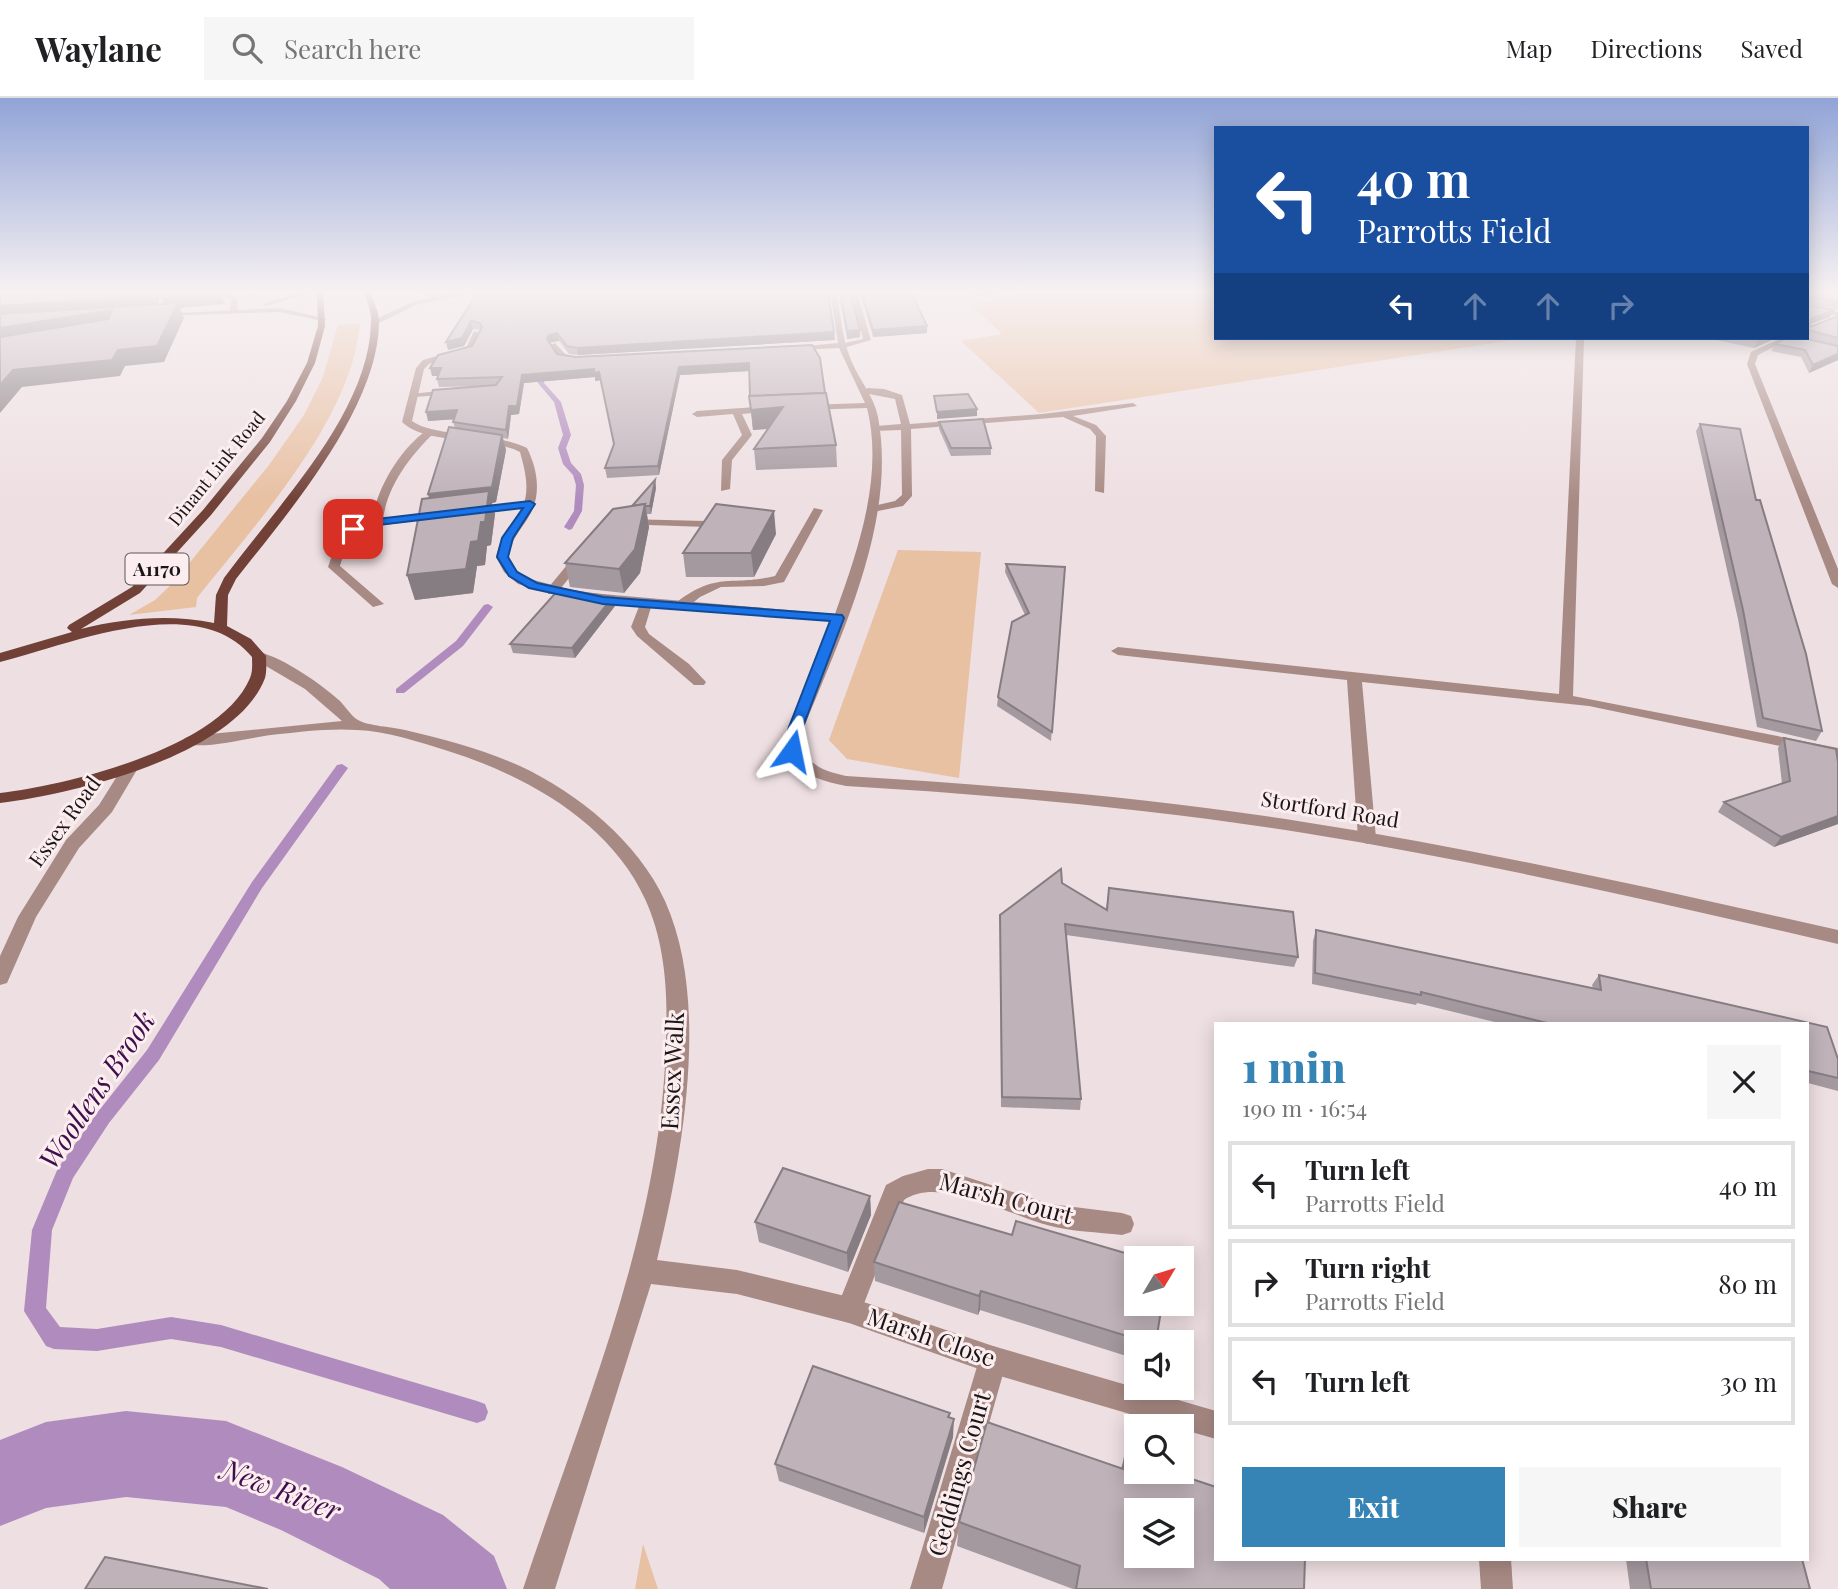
<!DOCTYPE html>
<meta charset="utf-8">
<style>
:root{--surface:#fff;--page:#f6f6f6;--text:#202124;--muted:#757577;--line:#e0e0e0;--accent:#3684b6}
body{margin:0;font-family:"Playfair Display",serif;background:var(--page);color:var(--text);height:100vh;display:flex;flex-direction:column;font-size:26px;white-space:nowrap}
*{box-sizing:border-box;margin:0}
p{font-size:23px;color:var(--muted)}
.icon{flex:none;width:38px;height:38px;fill:none;stroke:currentColor;stroke-width:2;stroke-linecap:round;stroke-linejoin:round}
.map{position:relative;flex:1;overflow:hidden}
.panel{position:absolute;left:1214px;top:924px;width:595px;height:539px;display:flex;flex-direction:column;background:var(--surface);border-radius:0px;box-shadow:0 4px 18px #0003}
.panel>*{flex:none}
.guide{position:absolute;left:1214px;top:28px;width:595px;height:214px;border-radius:0px;box-shadow:0 4px 18px #0003;background:#1a4fa0;color:#fff;overflow:hidden}
.needle{width:46px;rotate:52deg}
.controls{position:absolute;left:1124px;top:1148px;display:grid;gap:14px}
.controls a{display:grid;place-items:center;width:70px;height:70px;border-radius:0px;background:var(--surface);box-shadow:0 4px 18px #0003;font-size:35px}
.pin{position:absolute;display:grid;place-items:center;width:60px;height:60px;color:#fff;margin:-30px;border-radius:14px;box-shadow:0 4px 10px #0006}
.me{position:absolute;width:77px;margin:-38px;rotate:12deg;stroke-linejoin:round;filter:drop-shadow(0 0 5px #0008)}
.turn{display:flex;align-items:center;gap:24px;height:147px;padding:0 28px;font-size:32px}
.turn .icon{width:91px;height:91px;stroke-width:2.5}
.turn b{display:block;font-size:49px;line-height:60px}
.lanes{display:flex;align-items:center;height:66px;padding:0 28px;background:#0003;justify-content:center;gap:35px;direction:ltr}
.lanes .off{opacity:.35}
.round{display:grid;place-items:center;flex:none;width:74px;height:74px;border-radius:0px;background:var(--page)}
.summary{display:flex;align-items:center;justify-content:space-between;height:119px;padding:0 28px}
h1{font-size:42px;font-weight:800;line-height:52px;color:var(--accent)}
.cta{display:flex;gap:14px;margin-top:auto;padding:14px 28px}
.cta a{flex:1;height:80px;border-radius:0px;background:var(--accent);color:#fff;font-size:28px;font-weight:800;line-height:80px;text-align:center}
.cta a+a{background:var(--page);color:var(--text)}
ul{padding:0;list-style:none}
li{display:flex;align-items:center;gap:21px;height:88px;margin:0 14px 10px;padding:0 14px;border:4px solid var(--line);border-radius:0px}
li div{flex:1}
li b{display:block;font-size:26px}
li em{font-style:normal}
header{display:flex;align-items:center;gap:42px;box-sizing:border-box;height:98px;padding:0 35px;background:var(--surface);border-bottom:2px solid var(--line)}
header strong{font-size:33px}
nav{display:flex;gap:38px;margin-inline-start:auto;font-size:24px}
.search{width:490px;height:63px;background:var(--page);display:flex;align-items:center;gap:18px;box-sizing:border-box;padding:0 24px;border-radius:0px;color:var(--muted);font-size:26px}
.map>svg:first-child{display:block}
.green{fill:#e8c0a2}
.lines{fill:none;stroke-linecap:round;stroke-linejoin:round}
.stream{fill:#b08cbe;fill-rule:evenodd}
.canal{fill:#b08cbe;fill-rule:evenodd}
.service{fill:#a88a84;fill-rule:evenodd}
.minor{fill:#a88a84;fill-rule:evenodd}
.tertiary{fill:#a88a84;fill-rule:evenodd}
.primary{fill:#714137;fill-rule:evenodd}
.wall{fill:#a4999f}
.shaded-wall{fill:#867d82}
.building{fill:#bfb2b9;stroke:#867d82;stroke-width:2;fill-rule:evenodd}
.route{fill:#1a73e8;stroke:#114b97;stroke-width:2}
.labels{text-anchor:middle;stroke-width:6;stroke-linejoin:round;paint-order:stroke}
.far-street-label{font-size:18px;fill:#1a1516;stroke:#fcedef}
.shield{fill:#fcedef;stroke:#5e5657;stroke-width:2}
.shield-label{font-size:19px;font-weight:bold;fill:#1a1516}
.street-label{font-size:21px;fill:#1a1516;stroke:#fcedef}
.near-street-label{font-size:24px;fill:#1a1516;stroke:#fcedef}
.near-water-label{font-size:28px;font-style:italic;fill:#3e0e4d;stroke:#fcedef}
</style>
<header>
<strong>Waylane</strong>
<div class="search"><svg class="icon" aria-label="search" viewBox="0 0 24 24"><circle cx="10" cy="10" r="6"/><path d="M15 15l6 6"/></svg>Search here</div>
<nav><a>Map</a><a>Directions</a><a>Saved</a></nav>
</header>
<div class="map">
<svg width="1838" height="1491" viewBox="0 0 1838 1491">
<rect width="100%" height="100%" fill="#eedfe2"/>
<g class="green">
<path d="M1038,194H1216V240H1526L1039,315L961,243L1002,236L971,207Z"/>
<path d="M360,225C352,322 256,425 197,500L196,509L129,517L155,502L174,484L269,367L304,317L323,279L338,227Z"/>
<path d="M898,452L981,454L959,680L847,661L829,642Z"/>
<path d="M643,1446L658,1491H635Z"/>
</g>
<g class="lines">
<g class="stream">
<path d="M538,264L543,265L544,285L561,304L571,337L566,350L571,365L581,376L584,387L582,413L572,431L569,432L564,429L574,413L576,387L573,377L563,366L558,350L563,337L554,304L538,285Z"/>
<path d="M488,506L493,509L463,548L404,595H396V591L456,543L484,507Z"/>
<path d="M342,666L348,670L262,790L159,962L109,1025L73,1080L52,1132L46,1210L60,1229L97,1231L171,1219L221,1227L477,1303L485,1306L488,1314L485,1322L477,1325L221,1249L171,1241L97,1253L54,1251L46,1248L24,1213L32,1132L58,1070L97,1015L147,952L252,784L337,667Z"/>
</g>
<path class="canal" d="M126,1313L226,1323L342,1369L443,1417L494,1458L507,1491H390L379,1481L281,1432L226,1409L126,1399L46,1410L0,1428V1342L46,1324Z"/>
<g class="service">
<path d="M224,194H230V197L238,200L237,214L230,212L231,201L225,199Z"/>
<path d="M422,194H430L440,199L435,200Z"/>
<path d="M851,194H857L871,242L843,250L840,246L863,241Z"/>
<path d="M474,233L481,235L472,254L448,259V255L466,250Z"/>
<path d="M1576,240H1584L1573,598L1838,650V660L1589,608L1362,584L1376,740L1367,746L1358,740L1347,582L1118,557L1111,553L1118,549L1559,596Z"/>
<path d="M867,290L884,291L902,297L910,326L1042,316L1133,305L1137,308L1073,318L1096,327L1106,338L1104,395L1095,393L1096,338L1090,331L1063,319L911,331L912,398L903,408L873,414L869,413V409L895,403L902,397L901,332L873,333V329L876,328L901,326L895,301L864,295Z"/>
<path d="M459,291L456,296L414,299L410,296Z"/>
<path d="M427,332L435,334C411,357 388,386 383,421L440,414L444,415V419L370,429L349,438L340,468L384,506L373,509L328,469L340,434L372,422C377,390 400,351 427,332Z"/>
<path d="M530,403L534,404V408L471,416L465,413L471,410Z"/>
<path d="M814,410L823,412L784,484L764,488L721,489L700,499L684,512H674V506C719,472 728,489 775,478Z"/>
<path d="M624,421L706,423L712,426L706,429L620,426V422Z"/>
<path d="M577,455L587,458L556,496H548V490Z"/>
<path d="M646,502L652,506L645,529L649,536L689,566L706,584L704,587H694L637,538L631,529L640,506Z"/>
<path d="M928,1071H942L1050,1106L1122,1115L1131,1118L1134,1126L1131,1134L1122,1137C1098,1134 1071,1134 1047,1127C1010,1117 938,1077 904,1102L858,1221L849,1225L840,1221L836,1212L886,1087L903,1078Z"/>
<path d="M993,1248L1003,1252L1007,1262L942,1491H910L979,1262L983,1252Z"/>
</g>
<g class="minor">
<path d="M303,194H313L266,208L263,206Z"/>
<path d="M830,194H836C841,216 842,241 851,262C859,282 874,298 878,319C898,426 837,545 799,642C805,666 823,673 846,678C999,687 1152,700 1304,724C1483,752 1661,792 1838,832V846C1661,805 1484,764 1304,735C1152,711 999,697 846,688C816,682 791,674 783,642L832,523L579,502L518,486L504,474L496,459C499,443 508,432 517,419C532,398 526,376 520,354C486,337 427,348 402,324L416,270L423,262L444,256L447,260L429,266L424,271L412,323C436,340 493,333 527,350C538,372 542,398 528,420C520,433 510,443 508,459L513,469L526,480L579,494L835,516C858,452 884,378 867,310L802,312L805,307L865,305L839,250L791,252L787,250L838,245Z"/>
<path d="M1808,208L1838,214V218L1808,212Z"/>
<path d="M280,210L327,221L323,223L280,214L160,218L156,216Z"/>
<path d="M1781,240H1791L1758,257L1755,266L1838,471V490L1832,486L1747,266L1751,254Z"/>
<path d="M555,245L567,258L585,262L581,264L561,262L551,247Z"/>
<path d="M773,308L776,313L742,316L752,337L732,362L730,391L721,393L722,362L742,337L733,316L697,319L692,316L697,313Z"/>
<path d="M259,554C284,560 321,586 340,603C345,608 352,619 358,622C368,628 393,629 405,632C444,641 484,652 520,668C578,695 638,744 665,803C711,905 682,1058 657,1162L737,1172L849,1199L993,1248L1216,1313V1341L1181,1331V1328H1171L993,1276L849,1225L737,1196L651,1186L555,1491H523C582,1312 662,1133 666,941C668,895 665,844 645,801C610,724 525,677 448,653C419,644 387,633 357,632C329,630 299,634 271,637C247,640 207,651 185,646L182,643L185,640L190,638L342,623L305,591L254,561V555Z"/>
<path d="M1479,1461H1511L1513,1491H1481Z"/>
</g>
<g class="tertiary">
<path d="M463,194H476L416,207L379,225L372,223L412,204Z"/>
<path d="M130,665L138,670L112,714L79,750L36,819L7,885L0,887V858L18,819L66,742L99,707L124,667Z"/>
</g>
<path class="primary" d="M317,194H323L325,228L315,265L296,303L270,344L211,417L140,495L81,531C125,520 170,516 214,525L216,497L224,480C275,410 369,316 371,225C372,214 367,204 364,194H370C374,204 379,214 379,225C378,311 287,416 236,481L228,497L227,528L251,541L266,558C266,565 267,573 265,580C236,657 74,696 0,705V695C68,687 221,650 250,580C253,573 252,565 252,559C197,491 68,547 0,564V555L72,534L67,530L69,527L132,489L203,412L262,340L287,303L307,265L318,228Z"/>
</g>
<g class="wall">
<path d="M478,194L834,234L835,242L578,257L569,256L559,243L550,245L557,256L576,259L812,247L825,295L836,347L837,369L756,372L754,351L768,331L753,332L749,298V273L680,277L659,377L607,380L605,370L614,346L601,282L595,283V279L524,285L519,316L511,317L508,341L503,340L506,352L496,404L492,405L495,416L491,447L487,448L485,467L477,468L473,495L415,502L407,477L429,400L428,396L455,330L453,324L454,321L428,323L492,288L439,289L437,281L438,278H432L472,248L480,232L473,231L464,248L448,252Z"/>
<path d="M839,194H850L860,232V239L847,241Z"/>
<path d="M860,194H911L927,228V235L873,239Z"/>
<path d="M966,194H1001L979,198Z"/>
<path d="M1808,194H1838V211L1810,206L1809,207L1834,212L1830,219L1810,226V229L1838,218V248L1806,240H1808Z"/>
<path d="M1707,240H1776L1754,250Z"/>
<path d="M1775,246L1838,248V262L1809,275L1801,259L1771,253Z"/>
<path d="M939,324L991,350V357L951,358L939,331Z"/>
<path d="M1700,326L1756,402L1822,633L1816,643L1757,629L1738,521L1696,333Z"/>
<path d="M655,382L656,390L651,416H647L649,429L640,475L624,495L570,489L565,465L632,408Z"/>
<path d="M776,436L754,479H686L683,455Z"/>
<path d="M1006,466L1065,469L1051,643L997,608L998,599L1025,517L1005,474Z"/>
<path d="M615,508L575,560L513,555L510,546Z"/>
<path d="M1784,640L1838,664V726L1774,749L1718,714L1724,704L1782,686L1778,650Z"/>
<path d="M1062,785L1106,811L1109,790L1298,859L1294,869L1066,837L1081,1001L1080,1012L1001,1009L1000,817Z"/>
<path d="M1316,832L1593,890L1592,887L1599,877L1827,929L1838,961V993L1808,985V926H1503L1417,905L1416,907L1312,886L1313,843Z"/>
<path d="M870,1098L871,1117L848,1174L759,1144L755,1124Z"/>
<path d="M1012,1137L1156,1244H1136V1261L980,1212L978,1217L875,1183L874,1164Z"/>
<path d="M950,1315L949,1320L953,1339L924,1435L779,1383L775,1366Z"/>
<path d="M1125,1358L1304,1491H1073L957,1448L959,1424L1121,1370Z"/>
<path d="M1626,1461H1802L1810,1491H1630Z"/>
</g>
<g class="shaded-wall">
<path d="M150,194H157L160,201L153,213L119,227L0,246V208Z"/>
<path d="M195,194H223L221,195L225,206L180,210L184,220L164,264L125,268L120,278L22,289L0,315V287L13,272L118,252L166,212L160,197Z"/>
<path d="M979,194H1001L979,198Z"/>
<path d="M1834,212L1830,219L1808,227L1811,221Z"/>
<path d="M471,223L473,231L464,248L448,252L446,244Z"/>
<path d="M927,228V235L873,239V232Z"/>
<path d="M860,232V239L847,241V233Z"/>
<path d="M834,234L835,242L578,257L577,250Z"/>
<path d="M557,235L559,243L550,244L549,248L547,241L549,237Z"/>
<path d="M1763,240H1776L1754,250L1758,242Z"/>
<path d="M1838,256V262L1809,275L1813,267Z"/>
<path d="M749,265L750,273L680,277L659,377L658,368L679,269Z"/>
<path d="M430,270H441L443,278H432Z"/>
<path d="M594,271L599,274L601,282L595,283V279L524,285L519,316L511,317L508,341L506,332L509,308L522,277Z"/>
<path d="M783,309L785,329L753,332L751,312Z"/>
<path d="M977,311V318L937,321V314Z"/>
<path d="M457,312L459,321L428,323L426,314Z"/>
<path d="M502,337L506,352L496,404L492,405L495,416L491,447L487,448L485,467L477,468L473,495L415,502L407,477L433,412L428,396Z"/>
<path d="M655,382L656,390L651,416L650,408Z"/>
<path d="M645,406L649,429L640,475L624,495L619,471Z"/>
<path d="M774,413L776,436L754,479L751,455Z"/>
<path d="M613,499L615,508L575,560L572,550Z"/>
<path d="M1838,718V726L1774,749L1781,739Z"/>
<path d="M870,1098L871,1117L848,1174L847,1155Z"/>
<path d="M981,1193L980,1212L978,1217L979,1198Z"/>
<path d="M954,1321L953,1339L924,1435V1419Z"/>
</g>
<g class="building">
<path d="M0,194H150L147,198L0,208Z"/>
<path d="M160,194H195L160,197Z"/>
<path d="M478,194H828L834,234L577,250L567,248L557,235L549,237L547,241L557,256L576,259L812,247L820,260L825,295L750,298L749,265L679,269L658,368L605,370L614,346L599,274L594,275V271L522,277L517,308H509L506,332L453,324L457,312L426,314L433,292L496,287L502,279L437,281L441,270H430L438,257L472,248L482,229L480,225L471,223L462,240L446,244Z"/>
<path d="M840,194H850L860,232L847,233Z"/>
<path d="M861,194H911L927,228L873,232Z"/>
<path d="M1808,194H1838V204L1812,199L1809,207L1834,212L1811,221L1810,229L1838,218V240L1808,232Z"/>
<path d="M178,205L157,248L118,252L112,262L13,272L0,287V239L108,221L112,212L0,230V216Z"/>
<path d="M1745,240H1763L1758,242Z"/>
<path d="M1787,240H1803L1838,248V256L1813,267L1805,252L1775,246Z"/>
<path d="M826,295L836,347L754,351L783,309L751,312L749,298Z"/>
<path d="M968,296L977,311L937,314L934,298Z"/>
<path d="M983,321L991,350H951L939,324Z"/>
<path d="M1700,326L1740,331L1756,402H1760L1806,556L1822,633L1763,620L1743,512Z"/>
<path d="M449,329L502,337L492,389L428,396Z"/>
<path d="M655,382L650,408H644L645,406L632,408Z"/>
<path d="M489,393L485,424H481L478,443L471,444L466,471L407,477L422,401Z"/>
<path d="M645,406L635,451L619,471L565,465L613,411Z"/>
<path d="M716,406L774,413L751,455H683Z"/>
<path d="M1006,466L1065,469L1052,634L998,599L1012,524L1029,515Z"/>
<path d="M559,491L613,499L572,550L510,546Z"/>
<path d="M1784,640L1836,651L1838,664V718L1781,739L1724,704L1790,683Z"/>
<path d="M1061,771L1062,785L1107,812L1109,790L1293,814L1298,859L1065,826L1081,1001L1002,999L1000,817Z"/>
<path d="M1316,832L1601,892L1599,877L1827,929L1838,961V980L1808,973V926H1551L1421,894V897L1315,875Z"/>
<path d="M783,1070L870,1098L847,1155L755,1124Z"/>
<path d="M899,1104L1012,1137L1016,1123L1142,1160H1136V1206H1162L1156,1244H1146L981,1193L979,1198L874,1164Z"/>
<path d="M813,1268L950,1315L948,1319L954,1321L924,1419L775,1366Z"/>
<path d="M987,1324L1123,1371L1125,1358L1136,1362V1374H1171L1216,1389V1461H1305L1304,1491H1076L1080,1468L959,1424ZM1136,1412H1181V1458H1136Z"/>
<path d="M105,1459L268,1491H85Z"/>
<path d="M1646,1461H1802L1810,1491H1651Z"/>
</g>
<linearGradient id="sky" x2="0" y2="1"><stop stop-color="#91a4d7"/><stop offset="0.48" stop-color="#f7f1f2"/><stop offset="1" stop-color="#f7f1f2" stop-opacity="0"/></linearGradient>
<rect width="1838" height="403" fill="url(#sky)"/>
<path class="route" d="M530,403L535,406L513,440L508,459L517,474L537,485L603,499L842,517L844,520L798,642L797,656H787L784,642L830,523L603,506L529,490L509,478L497,459L502,440L523,410L378,427L353,434L347,431L377,421Z"/>
<g class="labels">
<g class="far-street-label">
<text transform="translate(217 371) rotate(-51)" y="6">Dinant Link Road</text>
</g>
<rect class="shield" x="125.5" y="455.5" width="63" height="31" rx="5"/>
<g class="shield-label">
<text x="157" y="478">A1170</text>
</g>
<g class="street-label">
<text transform="translate(1330 712) rotate(9)" y="7">Stortford Road</text>
<text transform="translate(65 724) rotate(-54)" y="7">Essex Road</text>
</g>
<g class="near-street-label">
<text transform="translate(673 973) rotate(-87)" y="8">Essex Walk</text>
<text transform="translate(1006 1101) rotate(15)" y="8">Marsh Court</text>
<text transform="translate(931 1240) rotate(19)" y="8">Marsh Close</text>
<text transform="translate(960 1376) rotate(-74)" y="8">Geddings Court</text>
</g>
<g class="near-water-label">
<text transform="translate(97 992) rotate(-56)" y="10">Woollens Brook</text>
<text transform="translate(281 1392) rotate(21)" y="10">New River</text>
</g>
</g>
</svg>
<div class="controls">
<a><svg class="needle" viewBox="-14 -14 28 28"><path d="M0-13l5 13h-10z" fill="#e53935"/><path d="M0 13l5-13h-10z" fill="#757577"/></svg></a>
<a><svg class="icon" aria-label="sound" viewBox="0 0 24 24"><path d="M4 9h4l5-4v14l-5-4H4zM17 9q2 3 0 6"/></svg></a>
<a><svg class="icon" aria-label="search" viewBox="0 0 24 24"><circle cx="10" cy="10" r="6"/><path d="M15 15l6 6"/></svg></a>
<a><svg class="icon" aria-label="layers" viewBox="0 0 24 24"><path d="M12 4l9 5-9 5-9-5zM3 14l9 5 9-5"/></svg></a>
</div>
<div class="pin" style="left:353px;top:431px;background:#d93025"><svg class="icon" aria-label="arrive" viewBox="0 0 24 24"><path d="M6 21V4h12l-3 4 3 4H6"/></svg></div>
<svg class="me" style="left:792px;top:653px" viewBox="-20 -20 40 40"><path d="M0-17L14 15 0 8-14 15z" fill="#1a73e8" stroke="#fff" stroke-width="4"/></svg>
<div class="guide">
<div class="turn"><svg class="icon" aria-label="left" viewBox="0 0 24 24"><path d="M17 20v-9H6M10 6l-5 5 5 5"/></svg><div><b>40 m</b>Parrotts Field</div></div>
<div class="lanes"><svg class="icon" aria-label="left" viewBox="0 0 24 24"><path d="M17 20v-9H6M10 6l-5 5 5 5"/></svg><svg class="icon off" aria-label="ahead" viewBox="0 0 24 24"><path d="M12 20V5M6 11l6-6 6 6"/></svg><svg class="icon off" aria-label="ahead" viewBox="0 0 24 24"><path d="M12 20V5M6 11l6-6 6 6"/></svg><svg class="icon off" aria-label="right" viewBox="0 0 24 24"><path d="M7 20v-9h11M14 6l5 5-5 5"/></svg></div>
</div>
<section class="panel">
<div class="summary"><div><h1>1 min</h1><p>190 m · 16:54</p></div><a class="round"><svg class="icon" aria-label="close" viewBox="0 0 24 24"><path d="M6 6l12 12M18 6L6 18"/></svg></a></div>
<ul>
<li><svg class="icon" aria-label="left" viewBox="0 0 24 24"><path d="M17 20v-9H6M10 6l-5 5 5 5"/></svg><div><b>Turn left</b><p>Parrotts Field</p></div><em>40 m</em></li>
<li><svg class="icon" aria-label="right" viewBox="0 0 24 24"><path d="M7 20v-9h11M14 6l5 5-5 5"/></svg><div><b>Turn right</b><p>Parrotts Field</p></div><em>80 m</em></li>
<li><svg class="icon" aria-label="left" viewBox="0 0 24 24"><path d="M17 20v-9H6M10 6l-5 5 5 5"/></svg><div><b>Turn left</b></div><em>30 m</em></li>
</ul>
<div class="cta"><a>Exit</a><a>Share</a></div>
</section>
</div>
